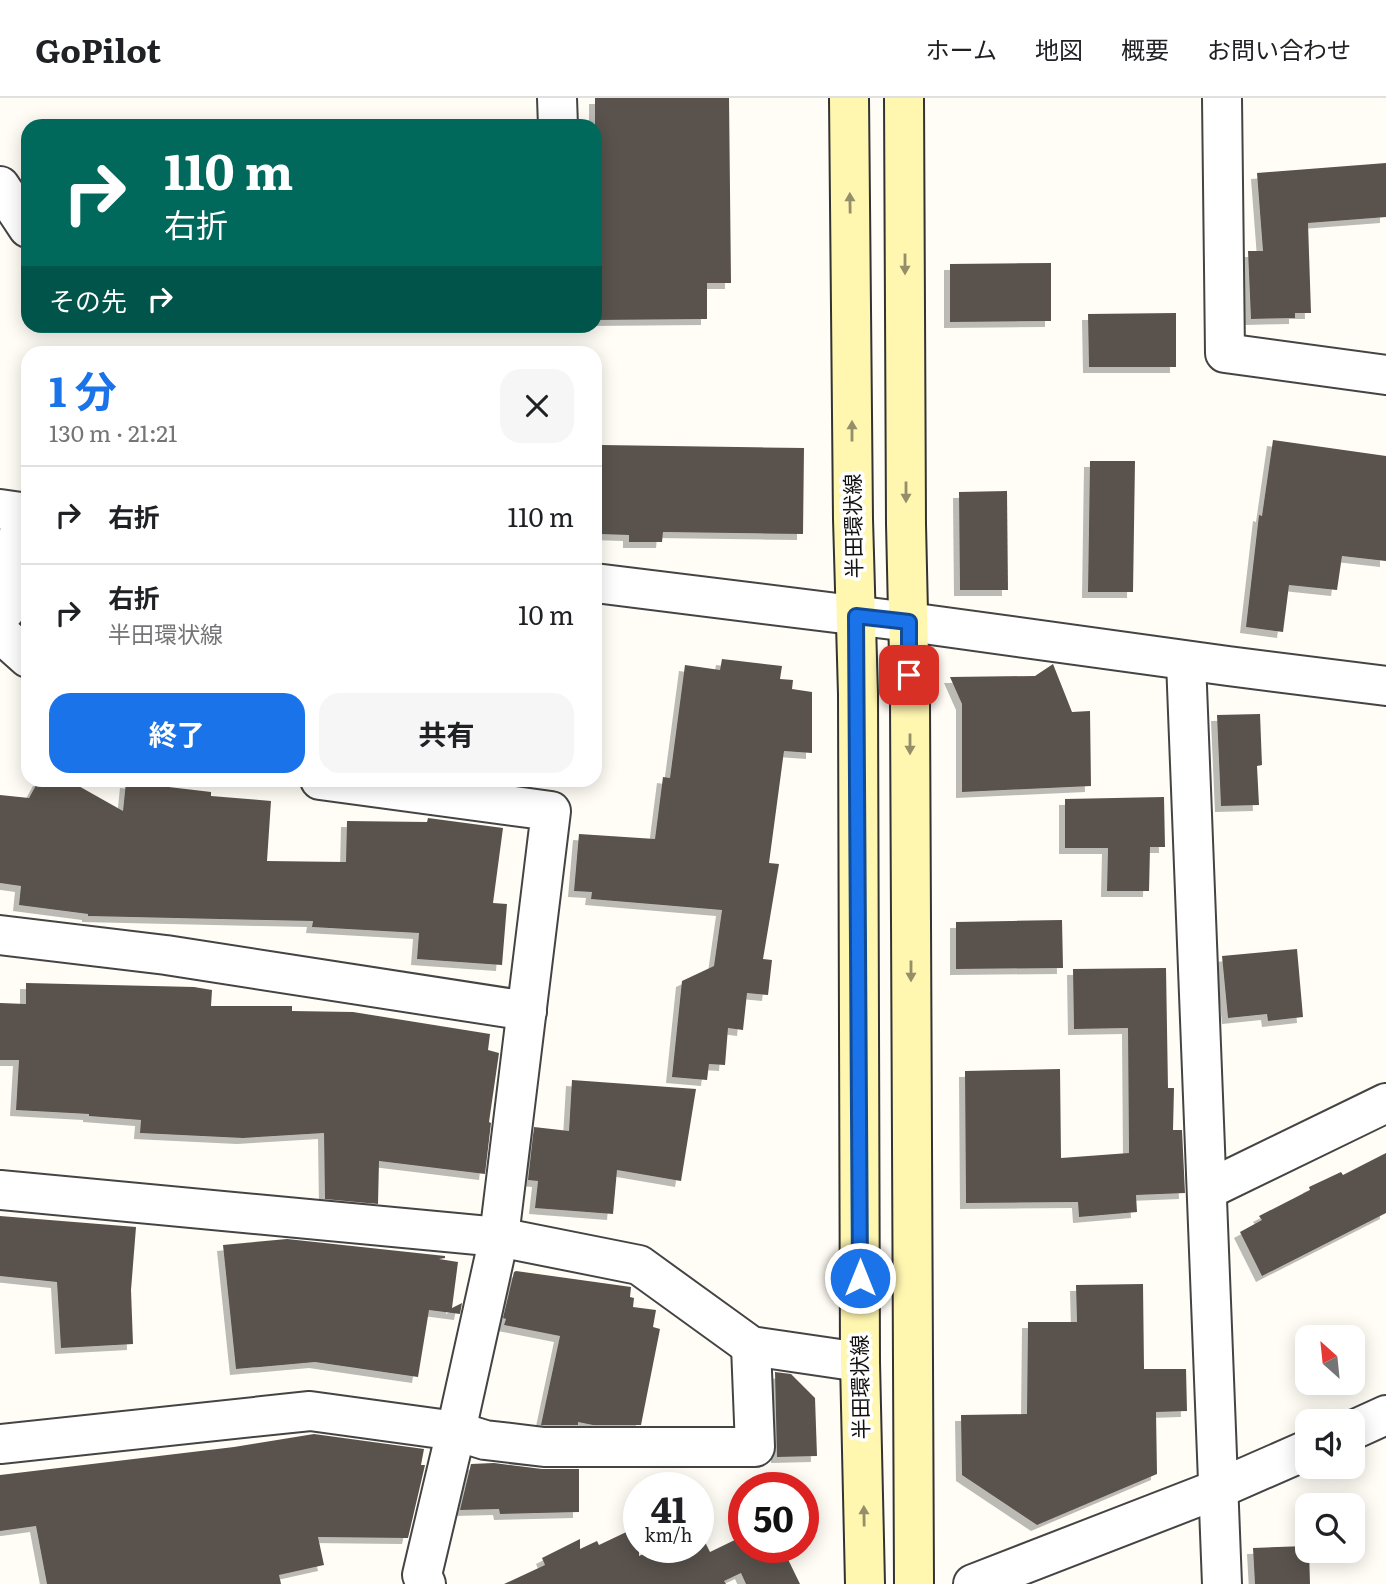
<!DOCTYPE html>
<html lang="ja">
<meta charset="utf-8">
<style>
:root{--surface:#fff;--page:#f6f6f6;--text:#202124;--muted:#757577;--line:#e0e0e0;--accent:#1a73e8}
body{margin:0;font-family:Literata,"Noto Sans JP",serif;background:var(--page);color:var(--text);height:100vh;display:flex;flex-direction:column;font-size:26px;white-space:nowrap}
*{box-sizing:border-box;margin:0}
p{font-size:23px;color:var(--muted)}
.icon{flex:none;width:38px;height:38px;fill:none;stroke:currentColor;stroke-width:2;stroke-linecap:round;stroke-linejoin:round}
.map{position:relative;flex:1;overflow:hidden}
.side{position:absolute;left:21px;top:248px;width:581px;height:441px;display:flex;flex-direction:column;background:var(--surface);border-radius:21px;box-shadow:0 4px 18px #0003}
.side>*{flex:none}
.hud{position:absolute;left:21px;top:21px;width:581px;height:214px;border-radius:21px;box-shadow:0 4px 18px #0003;background:#00695c;color:#fff;overflow:hidden}
.needle{width:46px;rotate:333deg}
.tools{position:absolute;left:1295px;top:1227px;display:grid;gap:14px}
.tools a{display:grid;place-items:center;width:70px;height:70px;border-radius:14px;background:var(--surface);box-shadow:0 4px 18px #0003;font-size:35px}
.speed{position:absolute;left:623px;top:1374px;display:flex;gap:14px;font-size:35px;font-weight:700;text-align:center}
.speed>*{display:grid;place-content:center;width:91px;height:91px;border-radius:50%;background:var(--surface);box-shadow:0 4px 18px #0003;line-height:1}
.speed small{font-size:18px;font-weight:400}
.speed .limit{border:10px solid #d22;background:#fff;color:#111}
.pin{position:absolute;display:grid;place-items:center;width:60px;height:60px;color:#fff;margin:-30px;border-radius:14px;box-shadow:0 4px 10px #0006}
.me{position:absolute;width:77px;margin:-38px;rotate:0deg;stroke-linejoin:round;filter:drop-shadow(0 0 5px #0008)}
.turn{display:flex;align-items:center;gap:24px;height:147px;padding:0 28px;font-size:32px}
.turn .icon{width:91px;height:91px;stroke-width:2.5}
.turn b{display:block;font-size:49px;line-height:60px}
.then{display:flex;align-items:center;height:66px;padding:0 28px;background:#0003;gap:14px;font-size:26px}
.round{display:grid;place-items:center;flex:none;width:74px;height:74px;border-radius:21px;background:var(--page)}
.summary{display:flex;align-items:center;justify-content:space-between;height:119px;padding:0 28px}
h1{font-size:42px;font-weight:700;line-height:52px;color:var(--accent)}
.button{display:flex;gap:14px;margin-top:auto;padding:14px 28px}
.button a{flex:1;height:80px;border-radius:21px;background:var(--accent);color:#fff;font-size:28px;font-weight:700;line-height:80px;text-align:center}
.button a+a{background:var(--page);color:var(--text)}
ul{padding:0;list-style:none}
li{display:flex;align-items:center;gap:21px;height:98px;padding:0 28px;border-top:2px solid var(--line)}
li div{flex:1}
li b{display:block;font-size:26px}
li em{font-style:normal}
header{display:flex;align-items:center;gap:42px;box-sizing:border-box;height:98px;padding:0 35px;background:var(--surface);border-bottom:2px solid var(--line)}
header strong{font-size:33px}
nav{display:flex;gap:38px;margin-inline-start:auto;font-size:24px}
.map>svg:first-child{display:block}
.building{fill:#5a524d;filter:url(#shadow)}
.lines{fill:none;stroke-linecap:round;stroke-linejoin:round}
.minor-casing{stroke:#444;stroke-width:42}
.tertiary-casing{stroke:#444;stroke-width:42}
.secondary-casing{stroke:#333;stroke-width:42}
.minor{stroke:#fff;stroke-width:38}
.tertiary{stroke:#fff;stroke-width:38}
.secondary{stroke:#fff6b0;stroke-width:38}
.oneway{fill:#948f68}
.route-casing{stroke:#114b97;stroke-width:18}
.route{stroke:#1a73e8;stroke-width:12}
.labels{text-anchor:middle;stroke-width:7;stroke-linejoin:round;paint-order:stroke}
.street-label{font-size:21px;fill:#111;stroke:#fff}
</style>
<header>
<strong>GoPilot</strong>
<nav><a>ホーム</a><a>地図</a><a>概要</a><a>お問い合わせ</a></nav>
</header>
<div class="map">
<svg width="1386" height="1486" viewBox="0 0 1386 1486">
<defs>
<filter id="shadow"><feDropShadow dx="-6" dy="6" stdDeviation="0" flood-color="#0004"/></filter>
</defs>
<rect width="100%" height="100%" fill="#fffdf5"/>
<g class="building">
<path d="M595,0H729L731,185H707V221L595,222Z"/>
<path d="M1386,65V119L1308,125L1311,215H1295V220L1251,221L1248,153H1263L1257,75Z"/>
<path d="M1051,165V223L950,224V166Z"/>
<path d="M1176,215V269H1089L1088,216Z"/>
<path d="M1273,342L1386,358V463L1342,458L1337,492L1289,487L1283,534L1246,529L1259,417L1262,418Z"/>
<path d="M601,347L804,350L803,436L663,434L662,444H629V437L599,436Z"/>
<path d="M1090,363H1135L1133,494H1088Z"/>
<path d="M1007,393L1008,492H960L959,394Z"/>
<path d="M722,561L782,568L780,581L793,582L792,591L812,594V655L784,653L769,765L779,766L763,861L772,862L768,897L747,895L743,932L728,930L725,967L709,966L707,982L672,979L682,883L714,868L722,812L591,801L592,794L574,793L579,736L655,741L663,679L670,680L685,567L720,572Z"/>
<path d="M1053,566L1072,614L1090,613L1091,688L962,694V606L950,579L1035,578Z"/>
<path d="M1260,616L1262,667L1257,668L1259,707L1221,708L1217,617Z"/>
<path d="M39,682H68L123,713L126,684L211,694V698L271,703L267,763L346,764L347,723L427,724L428,720L503,730L493,805L507,806L502,867L417,861L419,835L312,829L313,823L88,818V816L19,807L21,788L0,785V697L29,700Z"/>
<path d="M1164,699L1165,749H1150L1149,793H1107L1108,750H1065V701Z"/>
<path d="M1062,822L1063,870L956,871V824Z"/>
<path d="M1297,851L1303,919L1268,923L1267,916L1228,920L1222,858Z"/>
<path d="M1166,870L1168,990H1174L1173,1032H1182L1185,1095L1136,1097L1137,1114L1079,1119L1078,1104L966,1105L965,973L1060,971L1061,1060L1129,1055L1128,930L1074,931L1073,871Z"/>
<path d="M26,885L194,889L212,892L211,908H292V913L353,914L490,936L488,952L499,955L489,1024L491,1025L485,1076L379,1063L378,1106L325,1101L324,1035L243,1040L140,1035L141,1022L89,1018V1016L16,1012L19,962H0V905L26,906Z"/>
<path d="M572,982L696,991L681,1083L617,1072L613,1116L535,1110L538,1083L528,1082L534,1029L569,1033Z"/>
<path d="M1386,1055V1115L1262,1178L1240,1134L1262,1122L1259,1118L1310,1092L1309,1089L1341,1074L1343,1077Z"/>
<path d="M0,1118L136,1129L131,1192L133,1246L61,1250L57,1184L0,1178Z"/>
<path d="M287,1141L445,1158V1160L439,1161L458,1164L452,1210L462,1205L460,1216L429,1212L418,1279L315,1264L236,1271L223,1147Z"/>
<path d="M516,1173L631,1189L630,1199L634,1200L633,1209L656,1212L653,1229L660,1231L641,1327H593L578,1324V1327H541L560,1238L504,1227L506,1221L503,1220L514,1174Z"/>
<path d="M1143,1186L1144,1271H1186L1187,1313L1156,1314L1157,1376L1037,1427L962,1377L961,1317L1027,1316L1028,1224H1077L1076,1187Z"/>
<path d="M775,1274L791,1276L815,1300L817,1358L777,1359Z"/>
<path d="M314,1336L424,1351L421,1367H425L408,1440L318,1439L324,1467L279,1477L281,1486H47L36,1428L0,1433V1377L234,1349Z"/>
<path d="M494,1365L542,1371H579V1414L500,1416L499,1411L460,1412L471,1366Z"/>
<path d="M639,1428V1458L658,1449H698V1430L710,1454L743,1438L744,1449H782L800,1486H746L741,1475L724,1483L726,1486H504L545,1467L542,1460L580,1441V1451L597,1443L599,1447Z"/>
<path d="M1307,1448V1452H1309L1310,1486H1255L1253,1450Z"/>
</g>
<g class="lines">
<g class="minor-casing">
<g id="minor">
<path d="M557,0L558,28"/>
<path d="M1222,0L1225,255L1386,277"/>
<path d="M0,88L28,130"/>
<path d="M0,518L8,509L22,414"/>
<path d="M0,535L28,560"/>
<path d="M1186,563L1222,1486"/>
<path d="M320,682L551,713L499,1139L456,1333L422,1477L426,1486"/>
<path d="M0,837L166,857L527,913"/>
<path d="M0,1092L499,1139L639,1167L751,1248L860,1264"/>
<path d="M1207,1092L1386,1005"/>
<path d="M0,1346L310,1313L456,1333L485,1342L544,1349H755L751,1248"/>
</g>
</g>
<g class="tertiary-casing">
<g id="tertiary">
<path d="M0,411L28,415"/>
<path d="M595,485L909,524L1228,568L1386,588"/>
<path d="M1353,1332L1386,1317"/>
<path d="M973,1486L1218,1391L1307,1352"/>
</g>
</g>
<g class="secondary-casing">
<g id="secondary">
<path d="M849,0L853,421L858,596L860,1264L865,1486"/>
<path d="M904,0L906,426L910,603L914,1486"/>
</g>
</g>
<use href="#minor" class="minor"/>
<use href="#tertiary" class="tertiary"/>
<use href="#secondary" class="secondary"/>
</g>
<defs><path id="oneway-solid" d="M-6-.8H1V-3.2L6.5 0L1 3.2V.8H-6Z" transform="scale(1.75)"/></defs>
<g class="oneway">
<use href="#oneway-solid" transform="translate(850 105) rotate(-91)"/>
<use href="#oneway-solid" transform="translate(905 166) rotate(90)"/>
<use href="#oneway-solid" transform="translate(852 333) rotate(-90)"/>
<use href="#oneway-solid" transform="translate(906 394) rotate(90)"/>
<use href="#oneway-solid" transform="translate(910 646) rotate(90)"/>
<use href="#oneway-solid" transform="translate(911 873) rotate(90)"/>
<use href="#oneway-solid" transform="translate(864 1418) rotate(-91)"/>
</g>
<g class="lines">
<g class="route-casing">
<path id="route" d="M860,1180L856,518L909,524V577"/>
</g>
<use href="#route" class="route"/>
</g>
<g class="labels">
<g class="street-label">
<text transform="translate(854 428) rotate(-91)" y="7">半田環状線</text>
<text transform="translate(861 1289) rotate(-91)" y="7">半田環状線</text>
</g>
</g>
</svg>
<div class="tools">
<a><svg class="needle" viewBox="-14 -14 28 28"><path d="M0-13l5 13h-10z" fill="#e53935"/><path d="M0 13l5-13h-10z" fill="#757577"/></svg></a>
<a><svg class="icon" aria-label="sound" viewBox="0 0 24 24"><path d="M4 9h4l5-4v14l-5-4H4zM17 9q2 3 0 6"/></svg></a>
<a><svg class="icon" aria-label="search" viewBox="0 0 24 24"><circle cx="10" cy="10" r="6"/><path d="M15 15l6 6"/></svg></a>
</div>
<div class="speed"><div>41<small>km/h</small></div><div class="limit">50</div></div>
<div class="pin" style="left:909px;top:577px;background:#d93025"><svg class="icon" aria-label="arrive" viewBox="0 0 24 24"><path d="M6 21V4h12l-3 4 3 4H6"/></svg></div>
<svg class="me" style="left:860px;top:1180px" viewBox="-20 -20 40 40"><circle r="17" fill="#1a73e8" stroke="#fff" stroke-width="3"/><path d="M0-11L8 9 0 5-8 9z" fill="#fff"/></svg>
<div class="hud">
<div class="turn"><svg class="icon" aria-label="right" viewBox="0 0 24 24"><path d="M7 20v-9h11M14 6l5 5-5 5"/></svg><div><b>110 m</b>右折</div></div>
<div class="then">その先<svg class="icon" aria-label="right" viewBox="0 0 24 24"><path d="M7 20v-9h11M14 6l5 5-5 5"/></svg></div>
</div>
<section class="side">
<div class="summary"><div><h1>1 分</h1><p>130 m · 21:21</p></div><a class="round"><svg class="icon" aria-label="close" viewBox="0 0 24 24"><path d="M6 6l12 12M18 6L6 18"/></svg></a></div>
<ul>
<li><svg class="icon" aria-label="right" viewBox="0 0 24 24"><path d="M7 20v-9h11M14 6l5 5-5 5"/></svg><div><b>右折</b></div><em>110 m</em></li>
<li><svg class="icon" aria-label="right" viewBox="0 0 24 24"><path d="M7 20v-9h11M14 6l5 5-5 5"/></svg><div><b>右折</b><p>半田環状線</p></div><em>10 m</em></li>
</ul>
<div class="button"><a>終了</a><a>共有</a></div>
</section>
</div>
